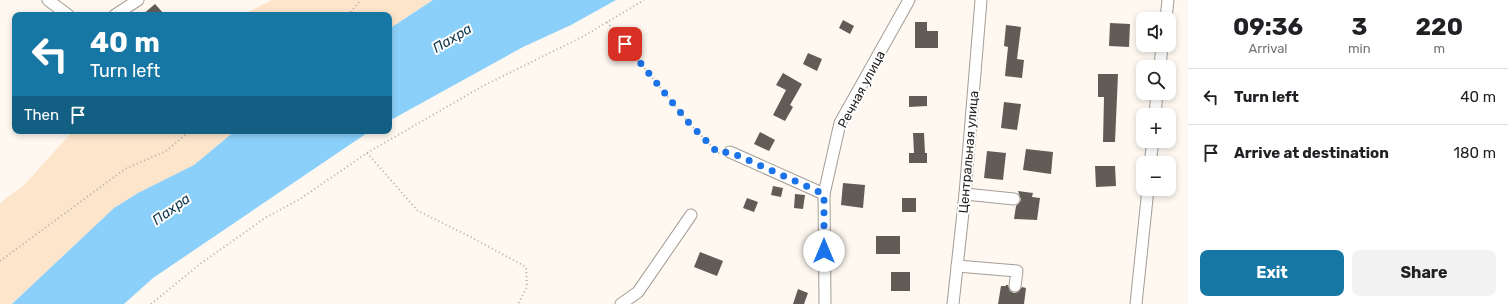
<!DOCTYPE html>
<meta charset="utf-8">
<style>
:root{--surface:#fff;--page:#f2f2f2;--text:#202124;--muted:#757577;--line:#e0e0e0;--accent:#1777a4}
body{margin:0;font-family:Rubik,sans-serif;background:var(--page);color:var(--text);height:100vh;display:flex;flex-direction:column;font-size:15px;white-space:nowrap}
*{box-sizing:border-box;margin:0}
p{font-size:13px;color:var(--muted)}
.icon{flex:none;width:22px;height:22px;fill:none;stroke:currentColor;stroke-width:2;stroke-linecap:round;stroke-linejoin:round}
.map{position:relative;flex:1;overflow:hidden}
.side{display:flex;flex-direction:column;background:var(--surface);width:320px}
.side>*{flex:none}
.top-card{position:absolute;left:12px;top:12px;width:380px;height:122px;border-radius:8px;box-shadow:0 2px 6px #0003;background:#1777a4;color:#fff;overflow:hidden}
.tools{position:absolute;left:1136px;top:12px;display:grid;gap:8px}
.tools a{display:grid;place-items:center;width:40px;height:40px;border-radius:8px;background:var(--surface);box-shadow:0 2px 6px #0003;font-size:20px}
.pin{position:absolute;display:grid;place-items:center;width:34px;height:34px;color:#fff;margin:-17px;border-radius:8px;box-shadow:0 2px 6px #0006}
.me{position:absolute;width:44px;margin:-22px;rotate:0deg;stroke-linejoin:round;filter:drop-shadow(0 0 3px #0008)}
.turn{display:flex;align-items:center;gap:14px;height:84px;padding:0 12px;font-size:18px}
.turn .icon{width:52px;height:52px;stroke-width:2.5}
.turn b{display:block;font-size:28px;line-height:34px}
.then{display:flex;align-items:center;height:38px;padding:0 12px;background:#0003;gap:8px;font-size:15px}
.eta{display:flex;justify-content:space-evenly;align-items:center;height:68px;text-align:center}
.eta b{font-size:24px;font-weight:700;line-height:28px}
.cta{display:flex;gap:8px;margin-top:auto;padding:8px 12px}
.cta a{flex:1;height:46px;border-radius:8px;background:var(--accent);color:#fff;font-size:16px;font-weight:700;line-height:46px;text-align:center}
.cta a+a{background:var(--page);color:var(--text)}
ul{padding:0;list-style:none}
li{display:flex;align-items:center;gap:12px;height:56px;padding:0 12px;border-top:1px solid var(--line)}
li div{flex:1}
li b{display:block;font-size:15px}
li em{font-style:normal}
main{display:flex;flex:1;min-height:0}
.map>svg:first-child{display:block}
.green{fill:#fde5cc}
.water{fill:#8bd0fa}
.building{fill:#625c56}
.lines{fill:none;stroke-linecap:round;stroke-linejoin:round}
.minor-casing{stroke:#a39d96;stroke-width:13}
.path{stroke:#b3aea9;stroke-width:2;stroke-dasharray:1 3;stroke-linecap:butt}
.minor{stroke:#fff;stroke-width:11}
.route{stroke:#1a73e8;stroke-width:7;stroke-dasharray:0 12.6}
.labels{text-anchor:middle;stroke-width:4;stroke-linejoin:round;paint-order:stroke}
.street-label{font-size:13px;fill:#221f1d;stroke:#fff}
.water-label{font-size:14px;font-style:italic;fill:#10384d;stroke:#fff}
</style>
<main>
<div class="map">
<svg width="1188" height="304" viewBox="0 0 1188 304">
<rect width="100%" height="100%" fill="#fef8f1"/>
<g class="green">
<path d="M272,0H433L389,29V15H242Z"/>
<path d="M73,131H235L194,165L138,193L114,208L12,304H0V203L24,185Z"/>
</g>
<g class="water">
<path d="M433,0H616L571,25L523,47L389,121V29Z"/>
<path d="M235,131H370L153,278L124,304H12L114,208L138,193L194,165Z"/>
</g>
<g class="building">
<path d="M155,4L165,15H142Z"/>
<path d="M843,20L854,26L850,34L839,28Z"/>
<path d="M915,22H927V31H938V48H915Z"/>
<path d="M1110,23L1130,24L1129,47L1109,46Z"/>
<path d="M1006,25L1021,27L1017,59L1024,60L1022,78L1005,76L1008,47L1004,46Z"/>
<path d="M808,53L822,59L817,71L803,64Z"/>
<path d="M783,73L802,84L790,105L793,107L785,121L773,115L786,90L776,85Z"/>
<path d="M1098,74H1118L1115,142H1103L1104,97H1098Z"/>
<path d="M909,96H927V106L909,107Z"/>
<path d="M1004,102L1021,104L1017,130L1001,128Z"/>
<path d="M760,132L775,140L769,151L754,144Z"/>
<path d="M913,133H924L925,153H927V163H909V153H914Z"/>
<path d="M1026,149L1053,152L1051,174L1023,170Z"/>
<path d="M987,151L1006,153L1003,180L984,178Z"/>
<path d="M1095,166H1115L1116,186L1096,187Z"/>
<path d="M843,183L865,185L863,208L841,205Z"/>
<path d="M773,186L783,188L781,197L771,195Z"/>
<path d="M1018,191L1033,193L1032,197L1040,198L1037,220L1014,219L1016,206L1019,203L1021,200Z"/>
<path d="M795,194L805,195L803,209L794,208Z"/>
<path d="M747,198L758,202L754,212L743,208Z"/>
<rect x="902" y="198" width="14" height="14"/>
<rect x="876" y="236" width="24" height="18"/>
<path d="M700,252L723,261L717,276L694,267Z"/>
<rect x="891" y="272" width="19" height="19"/>
<path d="M1006,285H1008L1010,291L1014,293L1018,292L1022,287L1026,288L1024,304H998L1001,286H1006Z"/>
<path d="M798,289L808,293L804,304H793Z"/>
</g>
<g class="lines">
<g class="minor-casing">
<g id="minor">
<path d="M48,0L68,15"/>
<path d="M115,15L138,0"/>
<path d="M1166,19L1168,0"/>
<path d="M1160,67L1162,45"/>
<path d="M1155,115L1157,93"/>
<path d="M730,152L824,194"/>
<path d="M1150,163L1153,141"/>
<path d="M965,194L1014,199"/>
<path d="M957,266L1017,271L1015,286"/>
<path d="M621,304L638,292L691,215"/>
<path d="M825,304L824,194L840,123L909,0"/>
<path d="M953,304L965,194L981,0"/>
<path d="M1136,304L1148,189"/>
</g>
</g>
<g class="path">
<path d="M348,15L361,0"/>
<path d="M607,22L689,123L718,153H720"/>
<path d="M367,153L418,211L469,236L526,267L527,287L518,304"/>
<path d="M0,261L125,169L166,151L190,131"/>
<path d="M151,304L200,264L265,218L300,199L367,153L483,86L582,37L644,0"/>
</g>
<use href="#minor" class="minor"/>
</g>
<g class="lines">
<path class="route" d="M625,44L689,123L718,153L730,152L824,194V251"/>
</g>
<g class="labels">
<g class="street-label">
<text transform="translate(861 89) rotate(-62)" y="5">Речная улица</text>
<text transform="translate(968 152) rotate(-85)" y="5">Центральная улица</text>
</g>
<g class="water-label">
<text transform="translate(452 38) rotate(-31)" y="5">Пахра</text>
<text transform="translate(171 209) rotate(-36)" y="5">Пахра</text>
</g>
</g>
</svg>
<div class="tools">
<a><svg class="icon" aria-label="sound" viewBox="0 0 24 24"><path d="M4 9h4l5-4v14l-5-4H4zM17 9q2 3 0 6"/></svg></a>
<a><svg class="icon" aria-label="search" viewBox="0 0 24 24"><circle cx="10" cy="10" r="6"/><path d="M15 15l6 6"/></svg></a>
<a>+</a>
<a>−</a>
</div>
<div class="pin" style="left:625px;top:44px;background:#d93025"><svg class="icon" aria-label="arrive" viewBox="0 0 24 24"><path d="M6 21V4h12l-3 4 3 4H6"/></svg></div>
<svg class="me" style="left:824px;top:251px" viewBox="-20 -20 40 40"><circle r="19" fill="#fff"/><path d="M0-13L10 11 0 6-10 11z" fill="#1a73e8"/></svg>
<div class="top-card">
<div class="turn"><svg class="icon" aria-label="left" viewBox="0 0 24 24"><path d="M17 20v-9H6M10 6l-5 5 5 5"/></svg><div><b>40 m</b>Turn left</div></div>
<div class="then">Then<svg class="icon" aria-label="arrive" viewBox="0 0 24 24"><path d="M6 21V4h12l-3 4 3 4H6"/></svg></div>
</div>
</div>
<section class="side">
<div class="eta">
<div><b>09:36</b><p>Arrival</p></div>
<div><b>3</b><p>min</p></div>
<div><b>220</b><p>m</p></div>
</div>
<ul>
<li><svg class="icon" aria-label="left" viewBox="0 0 24 24"><path d="M17 20v-9H6M10 6l-5 5 5 5"/></svg><div><b>Turn left</b></div><em>40 m</em></li>
<li><svg class="icon" aria-label="arrive" viewBox="0 0 24 24"><path d="M6 21V4h12l-3 4 3 4H6"/></svg><div><b>Arrive at destination</b></div><em>180 m</em></li>
</ul>
<div class="cta"><a>Exit</a><a>Share</a></div>
</section>
</main>
